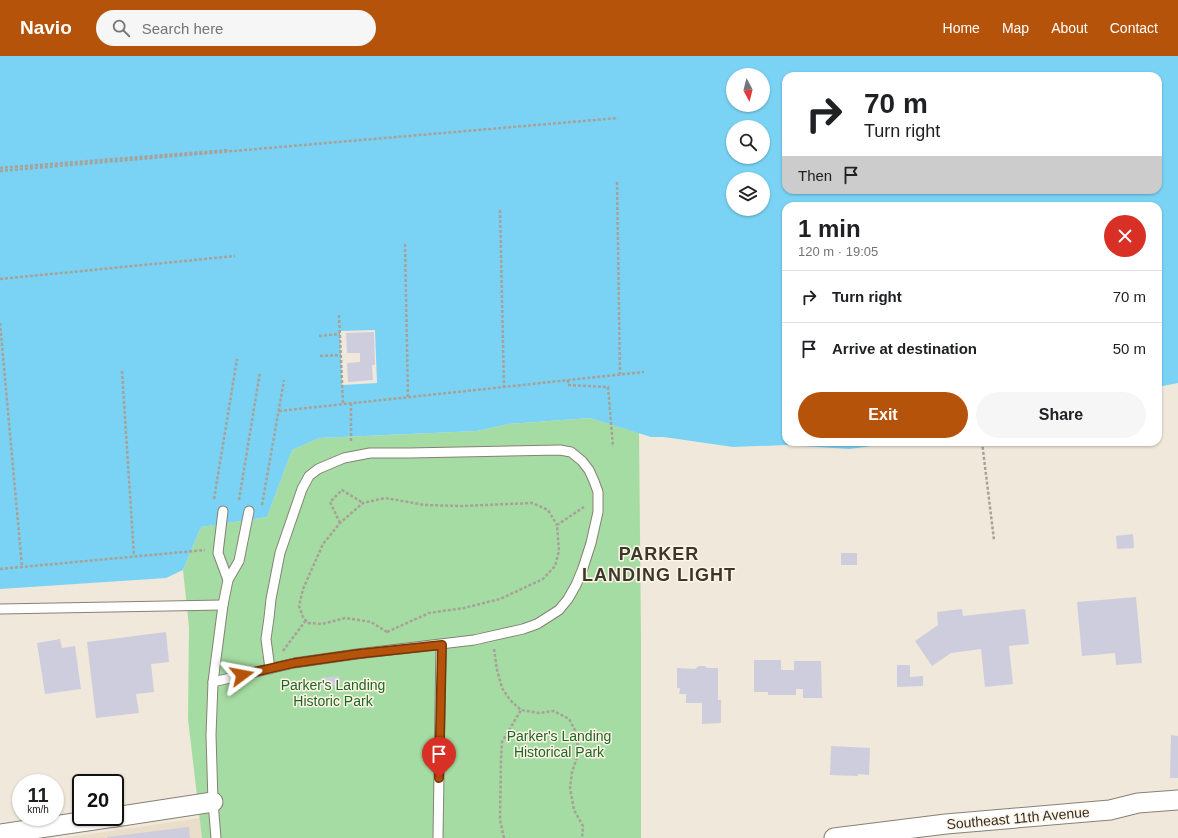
<!DOCTYPE html>
<meta charset="utf-8">
<style>
:root{--surface:#fff;--page:#f6f6f6;--text:#202124;--muted:#757577;--line:#e0e0e0;--accent:#b45309}
body{margin:0;font-family:Arial,sans-serif;background:var(--page);color:var(--text);height:100vh;display:flex;flex-direction:column;font-size:15px;white-space:nowrap}
*{box-sizing:border-box;margin:0}
p{font-size:13px;color:var(--muted)}
.icon{flex:none;width:22px;height:22px;fill:none;stroke:currentColor;stroke-width:2;stroke-linecap:round;stroke-linejoin:round}
.map{position:relative;flex:1;overflow:hidden}
.panel{position:absolute;left:782px;top:146px;width:380px;height:244px;display:flex;flex-direction:column;background:var(--surface);border-radius:12px;box-shadow:0 1px 3px #0004}
.panel>*{flex:none}
.guide{position:absolute;left:782px;top:16px;width:380px;height:122px;border-radius:12px;box-shadow:0 1px 3px #0004;background:#fff;color:var(--text);overflow:hidden}
.needle{width:26px;rotate:173deg}
.fabs{position:absolute;left:726px;top:12px;display:grid;gap:8px}
.fabs a{display:grid;place-items:center;width:44px;height:44px;border-radius:50%;background:var(--surface);box-shadow:0 1px 3px #0004;font-size:20px}
.speed{position:absolute;left:12px;top:718px;display:flex;gap:8px;font-size:20px;font-weight:700;text-align:center}
.speed>*{display:grid;place-content:center;width:52px;height:52px;border-radius:50%;background:var(--surface);box-shadow:0 1px 3px #0004;line-height:1}
.speed small{font-size:10px;font-weight:400}
.speed .limit{border:2px solid #111;border-radius:6px;background:#fff;color:#111}
.pin{position:absolute;display:grid;place-items:center;width:34px;height:34px;color:#fff;margin:-41px -17px;border-radius:50% 50% 50% 0;rotate:-45deg;box-shadow:0 0 4px #0007}
.pin .icon{rotate:45deg}
.me{position:absolute;width:44px;margin:-22px;rotate:77deg;stroke-linejoin:round;filter:drop-shadow(0 0 3px #0008)}
.turn{display:flex;align-items:center;gap:14px;height:84px;padding:0 16px;font-size:18px}
.turn .icon{width:52px;height:52px;stroke-width:2.5}
.turn b{display:block;font-size:28px;line-height:34px}
.then{display:flex;align-items:center;height:38px;padding:0 16px;background:#0003;gap:8px;font-size:15px}
.round{display:grid;place-items:center;flex:none;width:42px;height:42px;border-radius:21px;background:var(--page)}
.head{display:flex;align-items:center;justify-content:space-between;height:68px;padding:0 16px}
h1{font-size:24px;font-weight:700;line-height:30px}
.button{display:flex;gap:8px;margin-top:auto;padding:8px 16px}
.button a{flex:1;height:46px;border-radius:24px;background:var(--accent);color:#fff;font-size:16px;font-weight:700;line-height:46px;text-align:center}
.button a+a{background:var(--page);color:var(--text)}
ul{padding:0;list-style:none}
li{display:flex;align-items:center;gap:12px;height:52px;padding:0 16px;border-top:1px solid var(--line)}
li div{flex:1}
li b{display:block;font-size:15px}
li em{font-style:normal}
header{display:flex;align-items:center;gap:24px;box-sizing:border-box;height:56px;padding:0 20px;background:var(--accent);color:#fff}
header strong{font-size:19px}
nav{display:flex;gap:22px;margin-inline-start:auto;font-size:14px}
.search{width:280px;height:36px;background:var(--page);display:flex;align-items:center;gap:10px;box-sizing:border-box;padding:0 14px;border-radius:22px;color:var(--muted);font-size:15px}
.map>svg:first-child{display:block}
.built{fill:#eaddc9}
.green{fill:#a5dca3}
.water{fill:#7ad3f4;fill-rule:evenodd}
.pier{fill:#f0e8da}
.building{fill:#cecddd}
.lines{fill:none;stroke-linecap:round;stroke-linejoin:round}
.lane-casing{stroke:#888074;stroke-width:11}
.street-casing{stroke:#888074;stroke-width:21}
.path{stroke:#a8a197;stroke-width:2.5;stroke-dasharray:3 2;stroke-linecap:butt}
.lane{stroke:#fff;stroke-width:9}
.street{stroke:#fff;stroke-width:19}
.route-casing{stroke:#753606;stroke-width:10}
.route{stroke:#b45309;stroke-width:7}
.labels{text-anchor:middle;stroke-width:3;stroke-linejoin:round;paint-order:stroke}
.park-label{font-size:14px;fill:#1e6523;stroke:#fef5e7}
.street-label{font-size:14px;fill:#322e29;stroke:#fef5e7}
.district-label{font-size:18px;font-weight:bold;letter-spacing:1px;fill:#3d362b;stroke:#fef5e7}
</style>
<header>
<strong>Navio</strong>
<div class="search"><svg class="icon" aria-label="search" viewBox="0 0 24 24"><circle cx="10" cy="10" r="6"/><path d="M15 15l6 6"/></svg>Search here</div>
<nav><a>Home</a><a>Map</a><a>About</a><a>Contact</a></nav>
</header>
<div class="map">
<svg width="1178" height="782" viewBox="0 0 1178 782">
<rect width="100%" height="100%" fill="#f0e8da"/>
<path class="built" d="M200,762L202,782H63Z"/>
<path class="green" d="M590,362L639,377L641,583V782H202L188,663L189,571L183,514L201,471L267,461L292,394L319,382L477,375L508,368Z"/>
<path class="water" d="M0,0H1178V327L1158,331V150H786V386H903L849,393L787,389L733,391L664,381H651L590,362L508,368L477,375L319,382L292,394L267,461L201,471L183,514L166,522L0,533ZM733,19H763V49H733ZM786,20H1158V134H786ZM733,71H763V101H733ZM733,123H763V153H733Z"/>
<path class="pier" d="M375,274L377,327L342,329L340,275Z"/>
<g class="building">
<path d="M374,276L375,309H372L373,324L348,326L347,307L360,306V297H347L346,277Z"/>
<path d="M1133,478L1134,492L1117,493L1116,480Z"/>
<rect x="841" y="497" width="16" height="12"/>
<path d="M1136,541L1142,607L1116,609L1115,597L1082,600L1077,546Z"/>
<path d="M962,553L963,560L1025,553L1029,588L1009,590L1013,628L985,631L981,593L951,597L932,610L915,585L938,569L937,556Z"/>
<path d="M166,576L169,606L151,608L154,636L136,638L139,657L96,662L87,586Z"/>
<path d="M60,583L62,592L75,590L81,633L45,638L37,587Z"/>
<path d="M754,604H781V614H794V605H821L822,642H803V633H796V639H768V636H754Z"/>
<path d="M897,609H910V621L923,620V630L897,631Z"/>
<path d="M699,610H705L707,612H718V644H721V667L702,668V647H686V638H679L680,632H677V612L695,613Z"/>
<path d="M339,620L340,629L322,631L321,622Z"/>
<path d="M1171,679L1178,680V722H1170Z"/>
<path d="M831,690L870,692L869,719L858,718V720L830,719Z"/>
<path d="M189,771L190,782H107V781Z"/>
</g>
<g class="lines">
<g class="lane-casing">
<g id="lane">
<path d="M223,455L218,497L228,524"/>
<path d="M0,553L223,549"/>
<path d="M213,626L294,607L357,598L474,584L523,573L537,568L559,554L568,543L576,529L583,512L591,487L598,456V436L594,425L589,414L582,405L571,396L560,394L409,397H370L344,402L318,413L309,420L302,433L280,497L271,543L269,562L266,583L270,613"/>
<path d="M216,782L213,746L211,679L213,626L223,549L228,524L239,505L249,455"/>
<path d="M438,782L441,589"/>
</g>
</g>
<g class="street-casing">
<g id="street">
<path d="M115,761L213,746"/>
<path d="M0,778L114,761"/>
<path d="M834,782L946,768L1110,754L1138,747L1178,744"/>
</g>
</g>
<g class="path">
<path d="M0,112L229,94"/>
<path d="M0,115L618,62"/>
<path d="M617,126L620,318"/>
<path d="M500,154L504,331"/>
<path d="M405,188L408,341"/>
<path d="M0,223L235,200"/>
<path d="M339,259L343,348"/>
<path d="M0,267L22,511"/>
<path d="M319,280L340,278"/>
<path d="M320,300L341,299"/>
<path d="M122,315L134,500"/>
<path d="M568,324V329L608,331L613,391"/>
<path d="M351,347V385"/>
<path d="M279,355L644,316"/>
<path d="M982,386L994,484"/>
<path d="M214,443L237,303"/>
<path d="M239,444L260,316"/>
<path d="M262,449L284,324"/>
<path d="M340,467L330,446L342,434L363,447"/>
<path d="M0,513L205,494"/>
<path d="M387,576L371,566L345,562L322,568L308,567L303,561L299,550L303,533L323,488L340,467L363,447L385,442L425,449L462,450L532,447L548,454L557,469"/>
<path d="M387,576L429,557L464,552L500,543L543,523L555,510L559,495L557,469L584,451"/>
<path d="M494,593L497,614L502,632L510,644L521,654L539,657L554,655L569,663L577,678L578,699L572,716L570,732L574,754L583,770L582,782"/>
<path d="M283,595L306,564"/>
<path d="M504,782L500,764L501,702L502,686L521,654"/>
</g>
<use href="#lane" class="lane"/>
<use href="#street" class="street"/>
</g>
<g class="lines">
<g class="route-casing">
<path id="route" d="M242,619L294,607L357,598L442,589L439,722"/>
</g>
<use href="#route" class="route"/>
</g>
<g class="labels">
<g class="park-label">
<text x="333" y="634">Parker's Landing<tspan x="333" dy="16">Historic Park</tspan></text>
<text x="559" y="685">Parker's Landing<tspan x="559" dy="16">Historical Park</tspan></text>
</g>
<g class="street-label">
<text transform="translate(1018 762) rotate(-5)" y="5">Southeast 11th Avenue</text>
</g>
<g class="district-label">
<text x="659" y="504">PARKER<tspan x="659" dy="21">LANDING LIGHT</tspan></text>
</g>
</g>
</svg>
<div class="fabs">
<a><svg class="needle" viewBox="-14 -14 28 28"><path d="M0-13l5 13h-10z" fill="#e53935"/><path d="M0 13l5-13h-10z" fill="#757577"/></svg></a>
<a><svg class="icon" aria-label="search" viewBox="0 0 24 24"><circle cx="10" cy="10" r="6"/><path d="M15 15l6 6"/></svg></a>
<a><svg class="icon" aria-label="layers" viewBox="0 0 24 24"><path d="M12 4l9 5-9 5-9-5zM3 14l9 5 9-5"/></svg></a>
</div>
<div class="speed"><div>11<small>km/h</small></div><div class="limit">20</div></div>
<div class="pin" style="left:439px;top:722px;background:#d93025"><svg class="icon" aria-label="arrive" viewBox="0 0 24 24"><path d="M6 21V4h12l-3 4 3 4H6"/></svg></div>
<svg class="me" style="left:242px;top:619px" viewBox="-20 -20 40 40"><path d="M0-17L14 15 0 8-14 15z" fill="#b45309" stroke="#fff" stroke-width="4"/></svg>
<div class="guide">
<div class="turn"><svg class="icon" aria-label="right" viewBox="0 0 24 24"><path d="M7 20v-9h11M14 6l5 5-5 5"/></svg><div><b>70 m</b>Turn right</div></div>
<div class="then">Then<svg class="icon" aria-label="arrive" viewBox="0 0 24 24"><path d="M6 21V4h12l-3 4 3 4H6"/></svg></div>
</div>
<section class="panel">
<div class="head"><div><h1>1 min</h1><p>120 m · 19:05</p></div><a class="round" style="background:#d93025;color:#fff"><svg class="icon" aria-label="close" viewBox="0 0 24 24"><path d="M6 6l12 12M18 6L6 18"/></svg></a></div>
<ul>
<li><svg class="icon" aria-label="right" viewBox="0 0 24 24"><path d="M7 20v-9h11M14 6l5 5-5 5"/></svg><div><b>Turn right</b></div><em>70 m</em></li>
<li><svg class="icon" aria-label="arrive" viewBox="0 0 24 24"><path d="M6 21V4h12l-3 4 3 4H6"/></svg><div><b>Arrive at destination</b></div><em>50 m</em></li>
</ul>
<div class="button"><a>Exit</a><a>Share</a></div>
</section>
</div>
